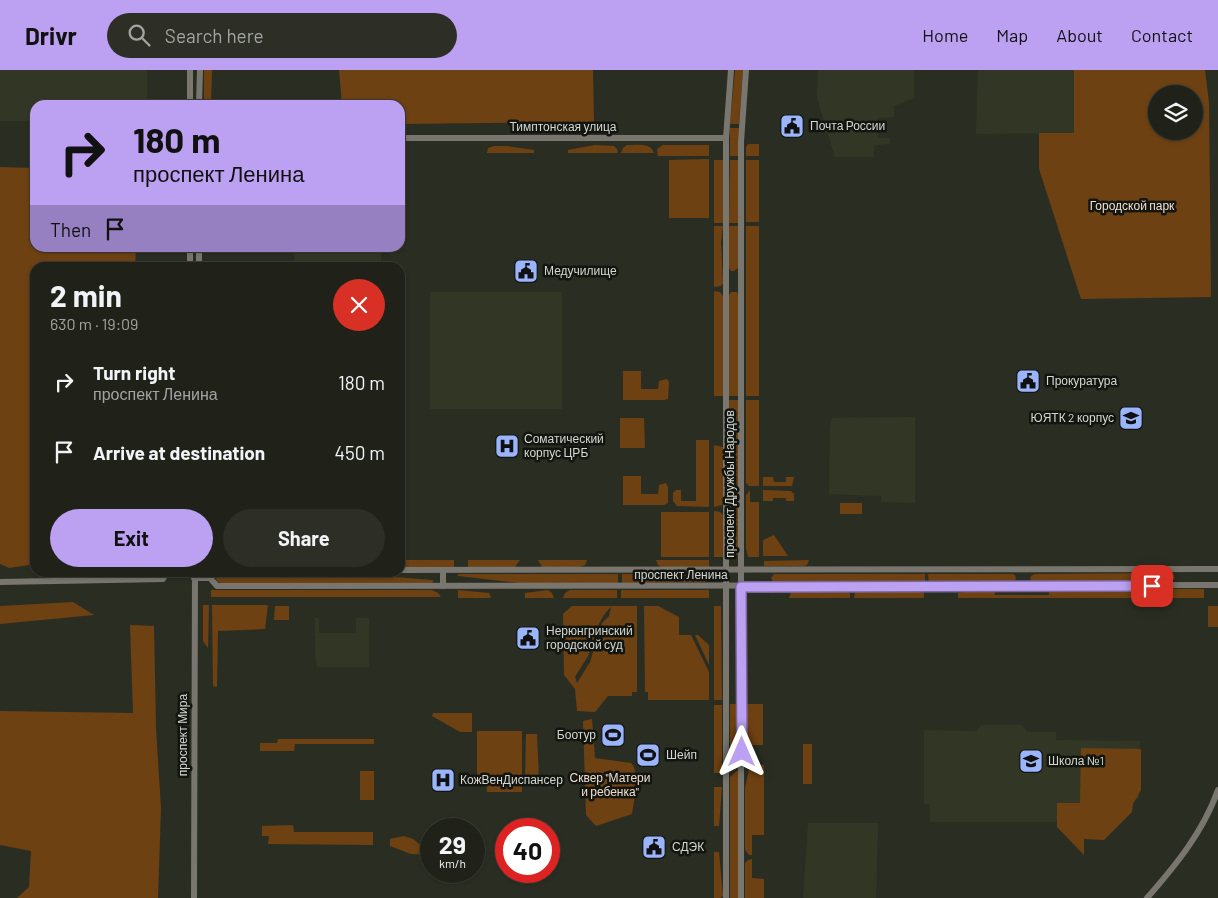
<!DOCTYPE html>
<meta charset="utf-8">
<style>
:root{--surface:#20221a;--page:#2d2f27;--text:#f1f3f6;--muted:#a2a4a2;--line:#3d3f39;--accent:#bca0f2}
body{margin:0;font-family:Barlow,sans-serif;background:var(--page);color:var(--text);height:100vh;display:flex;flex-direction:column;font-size:19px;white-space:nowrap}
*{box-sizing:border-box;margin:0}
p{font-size:16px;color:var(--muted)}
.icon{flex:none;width:28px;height:28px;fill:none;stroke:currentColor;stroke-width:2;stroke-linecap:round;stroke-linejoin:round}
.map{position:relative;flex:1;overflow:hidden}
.sheet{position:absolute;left:30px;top:192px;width:375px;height:315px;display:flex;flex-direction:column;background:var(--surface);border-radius:15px;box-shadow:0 1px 4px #0004,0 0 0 1px var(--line)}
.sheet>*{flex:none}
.hud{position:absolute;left:30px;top:30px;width:375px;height:152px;border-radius:15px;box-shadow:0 1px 4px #0004,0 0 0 1px var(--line);background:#bca0f2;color:#111;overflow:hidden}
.fabs{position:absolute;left:1148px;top:15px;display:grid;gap:10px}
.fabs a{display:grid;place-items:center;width:55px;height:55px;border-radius:50%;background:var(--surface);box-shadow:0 1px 4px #0004,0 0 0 1px var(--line);font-size:25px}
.speed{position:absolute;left:420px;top:748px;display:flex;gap:10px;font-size:25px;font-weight:700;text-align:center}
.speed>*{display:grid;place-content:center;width:65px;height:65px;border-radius:50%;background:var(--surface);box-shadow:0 1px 4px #0004,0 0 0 1px var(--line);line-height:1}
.speed small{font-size:12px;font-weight:400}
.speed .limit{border:8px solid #d22;background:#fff;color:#111}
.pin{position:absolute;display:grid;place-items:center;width:42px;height:42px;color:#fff;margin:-21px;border-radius:10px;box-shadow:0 2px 8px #0006}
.me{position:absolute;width:55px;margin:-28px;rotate:0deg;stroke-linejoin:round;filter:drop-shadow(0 0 4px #0008)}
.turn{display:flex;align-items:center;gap:18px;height:105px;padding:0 20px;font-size:22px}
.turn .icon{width:65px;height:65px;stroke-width:2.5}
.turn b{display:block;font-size:35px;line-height:42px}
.then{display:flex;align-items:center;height:48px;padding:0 20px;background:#0003;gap:10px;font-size:19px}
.round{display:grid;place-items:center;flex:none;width:52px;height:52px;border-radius:26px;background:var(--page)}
.overview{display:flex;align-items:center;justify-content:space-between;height:85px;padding:0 20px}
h1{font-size:30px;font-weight:700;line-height:38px}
.cta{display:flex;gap:10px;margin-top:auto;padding:10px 20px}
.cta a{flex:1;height:58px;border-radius:30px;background:var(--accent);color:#111;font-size:20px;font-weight:700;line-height:58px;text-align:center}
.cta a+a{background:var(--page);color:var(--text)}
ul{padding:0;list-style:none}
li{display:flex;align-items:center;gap:15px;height:70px;padding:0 20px}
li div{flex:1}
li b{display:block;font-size:19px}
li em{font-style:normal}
header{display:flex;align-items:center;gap:30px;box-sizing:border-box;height:70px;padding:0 25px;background:var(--accent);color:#111}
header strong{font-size:24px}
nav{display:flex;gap:28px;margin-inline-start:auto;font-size:18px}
.search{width:350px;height:45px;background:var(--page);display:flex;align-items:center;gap:12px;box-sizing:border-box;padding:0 18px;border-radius:28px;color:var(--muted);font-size:19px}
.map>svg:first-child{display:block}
.built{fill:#323725}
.green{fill:#6e4112;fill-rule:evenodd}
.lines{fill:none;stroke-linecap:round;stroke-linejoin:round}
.minor{stroke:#78766f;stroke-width:6}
.route-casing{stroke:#7a689d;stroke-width:12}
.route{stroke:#bca0f2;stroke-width:9}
.labels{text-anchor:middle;stroke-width:5;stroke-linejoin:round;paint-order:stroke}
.poi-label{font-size:12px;fill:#d4d6cf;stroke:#131510;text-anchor:start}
.street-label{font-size:12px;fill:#d4d6cf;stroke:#131510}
.park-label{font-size:12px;fill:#f1dece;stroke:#131510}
</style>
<header>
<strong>Drivr</strong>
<div class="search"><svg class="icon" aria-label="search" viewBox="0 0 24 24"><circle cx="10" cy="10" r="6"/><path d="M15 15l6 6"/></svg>Search here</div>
<nav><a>Home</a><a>Map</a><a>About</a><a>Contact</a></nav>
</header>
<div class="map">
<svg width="1218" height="828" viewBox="0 0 1218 828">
<rect width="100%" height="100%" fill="#2a2e22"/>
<g class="built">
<path d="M0,0H147V35H35V51H0Z"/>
<path d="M818,0H914V28L894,36V47L877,48L878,68H890V74L874,75V87H835L817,28Z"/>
<path d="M978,0H1074V63L976,64Z"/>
<rect x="294" y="178" width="87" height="19"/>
<rect x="430" y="222" width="132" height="117"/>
<path d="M915,347V433L881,432V426L829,424L830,359L832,348Z"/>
<path d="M315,548H319V563H356V548H369V597H317L315,584Z"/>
<path d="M981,655H1021L1028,662H1056V670L1140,671L1139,728L1091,757H1057V752H930V734H924V660L977,661Z"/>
<path d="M808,753H878L876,828H803Z"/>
</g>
<g class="green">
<path d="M204,0H212L211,35H204Z"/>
<path d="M339,0H593L594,52L400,54V35H342Z"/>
<path d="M735,0H743L739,54H730Z"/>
<path d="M1074,0H1205L1209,33L1211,227L1081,229L1039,99V63H1074ZM1156,24H1194V61H1156Z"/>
<path d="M730,58H739L738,86H730Z"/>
<path d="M748,74H759V86H746V77Z"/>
<path d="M595,75L614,76L617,79L618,83H568V80Z"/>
<path d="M627,75C636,75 651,72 654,83H621L623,78Z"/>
<path d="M663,75H709V86H658L657,79Z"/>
<path d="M494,76H507L534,80V83H487L488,78Z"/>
<path d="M709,89V148H669V90Z"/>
<rect x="714" y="90" width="9" height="63"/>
<path d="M730,90H738V153H729Z"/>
<rect x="746" y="90" width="13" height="62"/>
<path d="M0,97L35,98V178H136L135,197L35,198V494L9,498L0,494Z"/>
<path d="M714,156H723L721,172L723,213L721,216L714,217Z"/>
<path d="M729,156H738V198L734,201H731L729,198Z"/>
<rect x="746" y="156" width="13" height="170"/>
<path d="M714,221L720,222L723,226V326H714Z"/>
<path d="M731,222H737L738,225V326H729V225Z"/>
<path d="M623,301H641V319H658L659,311L667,309L669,312L668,329L664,330H623Z"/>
<path d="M729,330H738V483L735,487L731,486L730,483Z"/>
<path d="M746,330H759V416H749L746,413Z"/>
<path d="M620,348H644L645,378H620Z"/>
<path d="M696,370H709V437L677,436L673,431V423L676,420H681V431H696Z"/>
<path d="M714,375L723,377V432L722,435L714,437Z"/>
<path d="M623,406H641V424H658L659,415L666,413L668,417V433L664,435H623Z"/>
<path d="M763,407H773L774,412H786V407H794L792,416H763Z"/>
<path d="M750,420V432H759V487H748L746,478V425Z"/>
<path d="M763,420L791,421L794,424V431H786V428H773V431H763Z"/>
<rect x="840" y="433" width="22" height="11"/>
<path d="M714,441L720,442L723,445V487H714Z"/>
<rect x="661" y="442" width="48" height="45"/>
<path d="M774,465L788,486H763V470Z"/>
<rect x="400" y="490" width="54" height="7"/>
<path d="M468,490H520L515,497H468Z"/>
<path d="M538,490H587L585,495L580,497H542Z"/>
<path d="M656,490H709V497H661L658,495Z"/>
<path d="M809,490L807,495L803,496H764V491Z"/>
<path d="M1170,503L1173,504L1175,508L1170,512H1033L1030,509L1031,506L1035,504Z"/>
<path d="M221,504H357L432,510L434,511L432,513H221L217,511L216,507Z"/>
<path d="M458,504H618V513H518L458,506Z"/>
<path d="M622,504H704L708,505L709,509L706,512L622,513Z"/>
<path d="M774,504H925V513H774L771,508Z"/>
<path d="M928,504H1012L1015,505L1016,509L1013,512L929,513Z"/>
<path d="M1049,519H1204V528H958V523L979,520H994L995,525H1049Z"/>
<path d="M211,520H432L438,523L441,527H211Z"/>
<path d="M458,520L489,523L491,527L489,528H458Z"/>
<path d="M548,520L552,523L554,528H525V523Z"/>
<path d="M570,520H617V528H563L565,523Z"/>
<rect x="621" y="520" width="88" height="8"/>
<path d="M795,520H846L850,524V528H789L791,522Z"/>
<path d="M860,520H911L924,523V528H854L855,522Z"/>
<path d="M73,532L94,545L0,554V536Z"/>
<path d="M203,535H209L208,578L203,571Z"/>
<path d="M212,535H268L265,559L218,561L217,617L213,616Z"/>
<path d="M275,536H289V550H274Z"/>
<path d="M572,536H637V622H632V626H608L595,642L577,641L575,619L564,605L563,544ZM611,537L609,546L602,553L590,592L577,613L575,607C579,600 584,593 588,586C596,568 595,552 611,537Z"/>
<path d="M644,536H658L679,547V565H691L709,602V630H648V622H645Z"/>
<path d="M714,536H721L722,630H714Z"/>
<rect x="1208" y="536" width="10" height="21"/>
<path d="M130,555L154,556L156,658L161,738L158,828H17L29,817L31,781L0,775V641L133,643Z"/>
<path d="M695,565H698L709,575V595Z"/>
<path d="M730,634H738V695L730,702Z"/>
<path d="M745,634H763V675H750L745,649Z"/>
<rect x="714" y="635" width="8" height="68"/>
<path d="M433,643H472V662H460L432,646Z"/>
<path d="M592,649L595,688L631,693C640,701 634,732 632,744L596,756L586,745L583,651Z"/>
<path d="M477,661H522V722H487L486,706H477Z"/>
<path d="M526,664H537L539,708L525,709Z"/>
<path d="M278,669H374V674H295L294,681H260V673H277Z"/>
<rect x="803" y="674" width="9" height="40"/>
<path d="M1081,678L1141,679V720L1133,734L1132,742L1104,770L1084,769V785L1057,757V733H1080Z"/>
<path d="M750,695H764V765H752V785H749L745,780V718Z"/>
<path d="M738,700V828H730V707Z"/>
<rect x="360" y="701" width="14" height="29"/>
<path d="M714,717H722L719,756H714Z"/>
<path d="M293,755L294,762H373V775L268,774L269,766H262V756Z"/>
<path d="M404,766L413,769L422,776L431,774V785L411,784L390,776V769Z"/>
<path d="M714,782H719L723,826L720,828H714Z"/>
<path d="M752,789V808L764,809V828H745V793L748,790Z"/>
</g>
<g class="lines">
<g class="minor">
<path d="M190,35V0"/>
<path d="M199,35L200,0"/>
<path d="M400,68H726"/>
<path d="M190,178V198"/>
<path d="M199,178V198"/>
<path d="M400,500L1218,499"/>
<path d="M443,500V516"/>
<path d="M194,508H210L215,502"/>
<path d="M210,508L217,516L1218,515"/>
<path d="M0,512L163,509L166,502"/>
<path d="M194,828L195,502"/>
<path d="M726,828V68L731,0"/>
<path d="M741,828V72L746,0"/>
<path d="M1147,828C1176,795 1203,762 1218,720"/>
</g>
</g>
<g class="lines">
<g class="route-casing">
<path id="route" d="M742,682L741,517L1152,516"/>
</g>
<use href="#route" class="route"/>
</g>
<defs>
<g id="civic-square" transform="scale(1.25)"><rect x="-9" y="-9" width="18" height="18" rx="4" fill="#9bb5fd" stroke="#131510"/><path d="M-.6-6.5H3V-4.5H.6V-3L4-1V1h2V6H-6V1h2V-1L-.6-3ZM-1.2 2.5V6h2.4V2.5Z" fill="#111"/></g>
<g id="university-square" transform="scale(1.25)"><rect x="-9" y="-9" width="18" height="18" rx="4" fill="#9bb5fd" stroke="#131510"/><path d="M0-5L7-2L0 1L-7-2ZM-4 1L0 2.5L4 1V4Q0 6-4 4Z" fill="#111"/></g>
<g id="hospital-square" transform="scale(1.25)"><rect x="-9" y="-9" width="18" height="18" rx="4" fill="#9bb5fd" stroke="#131510"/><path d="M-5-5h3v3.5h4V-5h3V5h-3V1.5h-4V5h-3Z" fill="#111"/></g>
<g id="stadium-square" transform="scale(1.25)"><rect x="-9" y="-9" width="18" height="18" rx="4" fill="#9bb5fd" stroke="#131510"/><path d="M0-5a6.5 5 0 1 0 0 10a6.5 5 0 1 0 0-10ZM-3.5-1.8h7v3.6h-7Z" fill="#111"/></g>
<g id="school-square" transform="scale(1.25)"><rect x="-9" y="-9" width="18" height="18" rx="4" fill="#9bb5fd" stroke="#131510"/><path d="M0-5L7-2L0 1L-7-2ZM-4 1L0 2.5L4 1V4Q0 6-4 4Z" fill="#111"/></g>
</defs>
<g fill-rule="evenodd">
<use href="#civic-square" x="792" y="56"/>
<use href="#civic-square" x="526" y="201"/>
<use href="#civic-square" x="1028" y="311"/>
<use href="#university-square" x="1131" y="348"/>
<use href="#hospital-square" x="507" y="376"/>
<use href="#civic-square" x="528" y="568"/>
<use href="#stadium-square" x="613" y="665"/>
<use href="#stadium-square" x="648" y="685"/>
<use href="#school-square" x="1031" y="691"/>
<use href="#hospital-square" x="443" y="710"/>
<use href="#civic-square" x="654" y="777"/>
</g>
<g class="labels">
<g class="poi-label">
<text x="810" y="60">Почта России</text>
<text x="544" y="205">Медучилище</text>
<text x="1046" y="315">Прокуратура</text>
<text x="1114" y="352" text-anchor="end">ЮЯТК 2 корпус</text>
<text x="524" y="373">Соматический<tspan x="524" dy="14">корпус ЦРБ</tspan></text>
<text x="546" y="565">Нерюнгринский<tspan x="546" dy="14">городской суд</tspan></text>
<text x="596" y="669" text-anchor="end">Боотур</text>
<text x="666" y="689">Шейп</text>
<text x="1048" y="695">Школа №1</text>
<text x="460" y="714">КожВенДиспансер</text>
<text x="672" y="781">СДЭК</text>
</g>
<g class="street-label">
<text x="563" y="61">Тимптонская улица</text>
<text transform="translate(730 414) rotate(-90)" y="4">проспект Дружбы Народов</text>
<text x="681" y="509">проспект Ленина</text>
<text transform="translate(183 665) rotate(-90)" y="4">проспект Мира</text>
</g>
<g class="park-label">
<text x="1132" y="140">Городской парк</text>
<text x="610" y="712">Сквер "Матери<tspan x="610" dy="14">и ребенка"</tspan></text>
</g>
</g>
</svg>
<div class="fabs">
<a><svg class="icon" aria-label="layers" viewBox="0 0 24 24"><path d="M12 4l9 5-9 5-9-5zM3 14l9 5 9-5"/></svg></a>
</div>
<div class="speed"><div>29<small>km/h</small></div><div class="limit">40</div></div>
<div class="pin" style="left:1152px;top:516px;background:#d93025"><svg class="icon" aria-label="arrive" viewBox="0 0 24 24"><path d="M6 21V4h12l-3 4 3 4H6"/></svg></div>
<svg class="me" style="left:742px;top:682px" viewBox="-20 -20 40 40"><path d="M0-17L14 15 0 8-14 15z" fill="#bca0f2" stroke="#fff" stroke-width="4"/></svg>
<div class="hud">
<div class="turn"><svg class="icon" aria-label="right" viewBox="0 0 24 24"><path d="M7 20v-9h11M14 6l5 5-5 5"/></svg><div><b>180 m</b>проспект Ленина</div></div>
<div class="then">Then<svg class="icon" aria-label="arrive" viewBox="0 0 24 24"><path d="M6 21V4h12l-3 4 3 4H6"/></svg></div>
</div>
<section class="sheet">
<div class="overview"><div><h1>2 min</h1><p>630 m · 19:09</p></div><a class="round" style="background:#d93025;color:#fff"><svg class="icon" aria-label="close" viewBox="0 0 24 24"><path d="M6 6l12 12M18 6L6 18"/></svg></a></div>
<ul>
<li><svg class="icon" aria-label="right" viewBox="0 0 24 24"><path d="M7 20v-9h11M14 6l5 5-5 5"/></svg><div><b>Turn right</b><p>проспект Ленина</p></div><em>180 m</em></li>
<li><svg class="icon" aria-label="arrive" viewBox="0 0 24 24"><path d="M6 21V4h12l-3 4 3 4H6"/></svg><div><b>Arrive at destination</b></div><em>450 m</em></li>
</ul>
<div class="cta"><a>Exit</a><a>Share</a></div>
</section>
</div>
